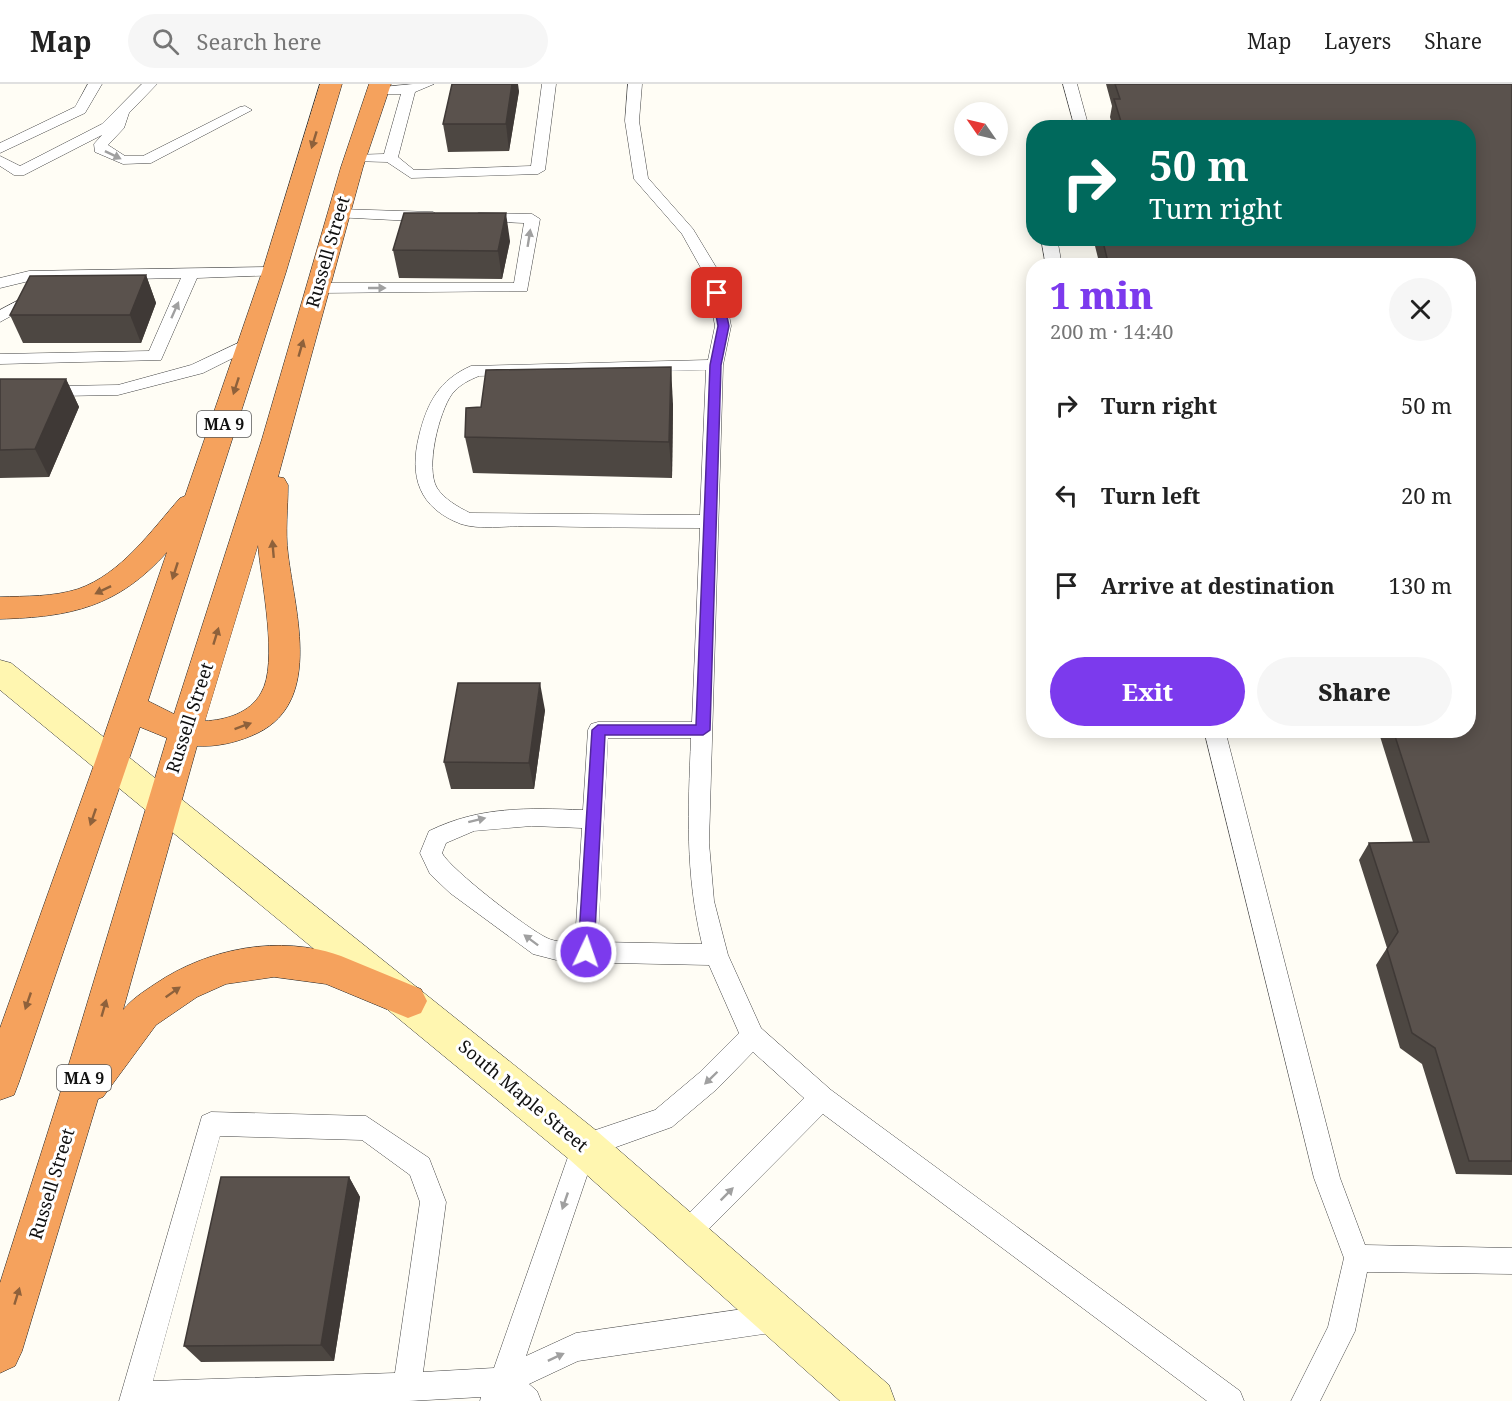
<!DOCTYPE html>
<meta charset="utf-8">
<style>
:root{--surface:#fff;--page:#f6f6f6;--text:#222;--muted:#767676;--line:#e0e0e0;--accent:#7c3aed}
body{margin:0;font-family:"Noto Serif",serif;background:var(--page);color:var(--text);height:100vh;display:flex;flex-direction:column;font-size:22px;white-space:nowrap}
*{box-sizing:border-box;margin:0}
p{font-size:20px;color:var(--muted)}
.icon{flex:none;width:33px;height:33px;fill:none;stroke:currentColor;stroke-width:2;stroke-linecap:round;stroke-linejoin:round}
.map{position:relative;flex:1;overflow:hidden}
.panel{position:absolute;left:1026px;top:174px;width:450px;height:480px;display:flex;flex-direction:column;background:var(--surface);border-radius:24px;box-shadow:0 3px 15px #0003}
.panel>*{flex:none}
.banner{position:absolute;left:1026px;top:36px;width:450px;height:126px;border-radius:24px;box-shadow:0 3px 15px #0003;background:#00695c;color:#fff;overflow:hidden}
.needle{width:39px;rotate:304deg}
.fabs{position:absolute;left:954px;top:18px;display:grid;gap:12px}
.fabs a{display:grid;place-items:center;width:54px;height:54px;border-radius:50%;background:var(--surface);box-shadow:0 3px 15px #0003;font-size:30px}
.pin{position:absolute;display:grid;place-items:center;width:51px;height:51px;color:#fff;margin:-26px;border-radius:12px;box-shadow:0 3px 9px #0006}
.me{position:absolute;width:66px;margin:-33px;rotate:3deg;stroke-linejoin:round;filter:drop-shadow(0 0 4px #0008)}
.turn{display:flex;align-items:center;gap:21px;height:126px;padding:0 24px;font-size:27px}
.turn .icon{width:78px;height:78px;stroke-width:2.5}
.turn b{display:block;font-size:42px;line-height:51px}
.round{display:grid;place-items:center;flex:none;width:63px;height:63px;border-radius:32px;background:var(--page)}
.overview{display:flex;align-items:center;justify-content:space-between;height:102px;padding:0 24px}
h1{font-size:36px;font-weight:800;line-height:45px;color:var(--accent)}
.button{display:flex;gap:12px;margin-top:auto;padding:12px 24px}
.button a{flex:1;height:69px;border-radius:36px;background:var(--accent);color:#fff;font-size:24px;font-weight:800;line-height:69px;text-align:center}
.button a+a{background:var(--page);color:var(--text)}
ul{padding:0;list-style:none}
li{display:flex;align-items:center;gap:18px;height:90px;padding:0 24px}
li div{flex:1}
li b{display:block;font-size:22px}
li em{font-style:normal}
header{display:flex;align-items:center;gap:36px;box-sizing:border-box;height:84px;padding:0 30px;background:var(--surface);border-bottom:2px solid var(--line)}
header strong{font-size:28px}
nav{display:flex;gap:33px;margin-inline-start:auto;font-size:21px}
.search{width:420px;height:54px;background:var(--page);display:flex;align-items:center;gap:15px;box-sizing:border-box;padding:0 21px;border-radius:33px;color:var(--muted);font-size:22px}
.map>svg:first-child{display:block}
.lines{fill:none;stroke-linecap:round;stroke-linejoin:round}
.lane-casing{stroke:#444;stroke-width:1}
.secondary-casing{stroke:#333;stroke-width:1}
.highway-casing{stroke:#222;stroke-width:1}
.lane{fill:#fff;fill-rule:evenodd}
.secondary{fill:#fff6b0;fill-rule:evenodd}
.highway{fill:#f5a25d;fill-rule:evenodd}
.wall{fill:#4d4742}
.shaded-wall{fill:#3f3936}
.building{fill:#5a524d;stroke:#3f3936;stroke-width:1.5}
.oneway{fill:#8e613b}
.oneway2{fill:#a0a0a0}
.route{fill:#7c3aed;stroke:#51269a;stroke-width:1.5}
.labels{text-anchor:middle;stroke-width:6;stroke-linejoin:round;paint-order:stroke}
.shield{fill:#fff;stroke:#585858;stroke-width:1.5}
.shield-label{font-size:16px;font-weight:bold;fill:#111}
.street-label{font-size:18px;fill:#111;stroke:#fff}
</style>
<header>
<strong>Map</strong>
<div class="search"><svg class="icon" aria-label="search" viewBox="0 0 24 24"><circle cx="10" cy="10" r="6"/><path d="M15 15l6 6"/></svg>Search here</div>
<nav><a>Map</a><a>Layers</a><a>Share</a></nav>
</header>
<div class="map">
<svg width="1512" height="1317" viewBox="0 0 1512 1317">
<rect width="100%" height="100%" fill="#fffdf5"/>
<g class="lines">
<g class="lane-casing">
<g id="lane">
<path d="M88,0H102L85,29L0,69V59L75,23Z"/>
<path d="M142,0H157L129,29L124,44L108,61L125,72H143L240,23L245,22L252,26L151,79L123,80L95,68L94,60L102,51L24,91H14L0,82V72L20,82L102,40Z"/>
<path d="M413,0H434L415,8L398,73L414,86L531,82L542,0H556L545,86L538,90L411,94L387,78L350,77L348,74L350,71L384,70L401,10H373V4Z"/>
<path d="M628,0H642L639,37L648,94L693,145L722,193L731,242L723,281L709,759L714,817L728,871L761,944L831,1006L1240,1307L1244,1317H1207L823,1030L694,1160L685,1164L676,1160L672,1151L676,1142L804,1014L753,968L717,1005L672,1043L594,1071L526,1272L576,1249L777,1220L787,1224L791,1234L787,1244L777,1248L578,1277L529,1300L537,1307L541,1317H480L481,1313L409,1317H119L202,1032L211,1028L366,1032L429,1074L446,1118L423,1288L494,1284L575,1053L655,1026L699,989L739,949L709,881L564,878L533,870L450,809L430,790L420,769L429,747C480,722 528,724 583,726L588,646L591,640L598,638H692L700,444C642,444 584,443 525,442C506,442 479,446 461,440C419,424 409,393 419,352C427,319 439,296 471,282L708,276L715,242L706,193L682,150L634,95L625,37ZM706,286L700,431L470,429C458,423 444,415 437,404C425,384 439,328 452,310C459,301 469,296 479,292ZM608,654H691C688,728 685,788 702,860L598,858ZM532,742L582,744L575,858C566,858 555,858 547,854C529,846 450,785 442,769L446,759L474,747ZM220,1052L362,1056L410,1091L420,1118L395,1289L153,1297Z"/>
<path d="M1063,0H1077L1089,44H1075Z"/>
<path d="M339,125L433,128L441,133L433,138L334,133L331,130L334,127Z"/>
<path d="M479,129L532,130L540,135L527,207L318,209L310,204L318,199H514L524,139L474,137L471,134L474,131Z"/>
<path d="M1041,154H1057L1062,182H1046Z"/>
<path d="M274,183L282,188L280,191L197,194L161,276L0,280V270L149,267L181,194L29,197L0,204V194L29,187Z"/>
<path d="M36,207L44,212L42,215L0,238V226Z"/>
<path d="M251,253L259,258L257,262L203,289L118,311L0,313V303L118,301L191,281Z"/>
<path d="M1204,646H1225L1340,1094L1365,1161L1512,1164V1190L1367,1188L1355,1247L1320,1317H1291L1328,1243L1344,1174L1314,1094Z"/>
</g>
</g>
<g class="secondary-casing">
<path id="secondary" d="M0,576L11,579L598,1048L889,1301L895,1317H840L570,1076L0,606Z"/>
</g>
<g class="highway-casing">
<path id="highway" d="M320,0H342L286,188L148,617L174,630L262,355L341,83L369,0H391L363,83L278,393L284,394L288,401C288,424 285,447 288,470C295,529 325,623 251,652C234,659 216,663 197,662L123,926C132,915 143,908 155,900C208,864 280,850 341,872L421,905L427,917L421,929L408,934L326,900L274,893L226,900L197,913L156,941L103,1013L98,1015L22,1267L15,1282L0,1289V1199L59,1013L167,654L140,643L19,998L14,1011L0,1016V944L95,678L167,468C118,523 71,533 0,535V513C26,512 53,513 78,505C121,490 151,447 180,414L185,412L262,188ZM258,461C261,497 279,580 261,609C250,629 226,636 205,637Z"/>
</g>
<use href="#lane" class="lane"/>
<use href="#secondary" class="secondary"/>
<use href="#highway" class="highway"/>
</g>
<g class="wall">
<path d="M1106,0H1512V1091L1456,1090L1422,980L1400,964L1376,881L1387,864L1359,776L1369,759L1413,758L1378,646H1468V182H1100L1093,154H1468V44H1113L1110,33L1112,22Z"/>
<path d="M519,7L509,67L448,68L443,40Z"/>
<path d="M510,157L502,195L399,194L393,166Z"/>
<path d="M146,191L156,219L141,259H23L10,231Z"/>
<path d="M0,295H66L79,323L49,393L0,394Z"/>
<path d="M673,320L672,394L473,389L465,353Z"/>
<path d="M545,626L534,705H451L444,678Z"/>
<path d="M349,1093L360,1113L334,1277L201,1278L184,1262Z"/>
</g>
<g class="shaded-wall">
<path d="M512,0H518L519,7L509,67L506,40Z"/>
<path d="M506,129L510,157L502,195L498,167Z"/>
<path d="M146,191L156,219L141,259L130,231Z"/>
<path d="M671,283L673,320L672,394L669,358Z"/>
<path d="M66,295L79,323L49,393L35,365Z"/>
<path d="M540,599L545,626L534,705L529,679Z"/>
<path d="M349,1093L360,1113L334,1277L321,1261Z"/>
</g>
<g class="building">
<path d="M452,0H512L506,40H443Z"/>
<path d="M1115,0H1512V1077H1469L1435,964L1412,949L1387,865L1398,848L1369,759L1429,758L1393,646H1468V182H1109L1102,154H1468V44H1123L1114,15H1120Z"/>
<path d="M404,129H506L498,167L393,166Z"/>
<path d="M146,191L130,231H10L30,192Z"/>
<path d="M671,283L669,358L465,353L466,324L481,323L486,286Z"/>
<path d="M0,295H66L35,365L0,366Z"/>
<path d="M458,599H540L529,679L444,678Z"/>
<path d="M221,1093H349L321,1261L184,1262Z"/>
</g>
<defs><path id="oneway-solid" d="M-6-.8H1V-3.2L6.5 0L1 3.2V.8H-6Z" transform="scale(1.5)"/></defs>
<g class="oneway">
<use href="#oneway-solid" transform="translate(314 56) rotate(107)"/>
<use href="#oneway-solid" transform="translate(301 264) rotate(-74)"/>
<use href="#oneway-solid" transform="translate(236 302) rotate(108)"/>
<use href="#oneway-solid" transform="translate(273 465) rotate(-95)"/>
<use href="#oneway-solid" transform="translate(175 487) rotate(108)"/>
<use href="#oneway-solid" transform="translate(103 506) rotate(154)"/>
<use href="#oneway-solid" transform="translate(216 552) rotate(-73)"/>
<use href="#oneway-solid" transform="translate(243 642) rotate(-20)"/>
<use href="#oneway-solid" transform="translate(93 733) rotate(109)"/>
<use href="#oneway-solid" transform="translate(173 908) rotate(-35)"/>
<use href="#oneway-solid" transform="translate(28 917) rotate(109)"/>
<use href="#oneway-solid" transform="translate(104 924) rotate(-74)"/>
<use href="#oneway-solid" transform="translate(17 1212) rotate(-73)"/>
</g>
<g class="oneway2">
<use href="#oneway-solid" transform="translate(113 71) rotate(26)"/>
<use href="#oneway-solid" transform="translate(529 154) rotate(-81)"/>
<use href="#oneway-solid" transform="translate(377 204)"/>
<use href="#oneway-solid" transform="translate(175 226) rotate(-66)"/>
<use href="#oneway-solid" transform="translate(477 736) rotate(-14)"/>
<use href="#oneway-solid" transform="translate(531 856) rotate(-143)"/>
<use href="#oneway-solid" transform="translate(711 994) rotate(136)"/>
<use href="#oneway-solid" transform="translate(727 1110) rotate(-45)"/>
<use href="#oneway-solid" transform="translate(565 1117) rotate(109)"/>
<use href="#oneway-solid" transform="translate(556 1273) rotate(-25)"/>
</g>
<path class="route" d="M717,206L722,209L729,242L721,281L710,646L703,651H605L594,868L586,875L578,868L592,646L598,641H696L710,281L718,242L712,209Z"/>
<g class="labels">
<g class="shield">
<rect x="197" y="327" width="54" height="26" rx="4.5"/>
<rect x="57" y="981" width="54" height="26" rx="4.5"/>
</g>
<g class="shield-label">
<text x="224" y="346">MA 9</text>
<text x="84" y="1000">MA 9</text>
</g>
<g class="street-label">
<text transform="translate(328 168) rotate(-74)" y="6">Russell Street</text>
<text transform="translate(190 634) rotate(-72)" y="6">Russell Street</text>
<text transform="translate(523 1012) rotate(40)" y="6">South Maple Street</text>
<text transform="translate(52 1100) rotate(-73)" y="6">Russell Street</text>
</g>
</g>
</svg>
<div class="fabs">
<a><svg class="needle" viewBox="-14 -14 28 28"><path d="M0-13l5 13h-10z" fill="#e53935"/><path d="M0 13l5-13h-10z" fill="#767676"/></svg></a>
</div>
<div class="pin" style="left:717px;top:209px;background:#d93025"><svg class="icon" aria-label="arrive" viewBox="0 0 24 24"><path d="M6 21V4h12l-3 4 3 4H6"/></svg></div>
<svg class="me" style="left:586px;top:868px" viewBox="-20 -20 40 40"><circle r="17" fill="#7c3aed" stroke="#fff" stroke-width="3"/><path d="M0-11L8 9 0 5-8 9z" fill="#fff"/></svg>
<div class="banner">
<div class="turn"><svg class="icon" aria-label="right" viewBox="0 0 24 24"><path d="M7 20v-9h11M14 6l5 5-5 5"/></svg><div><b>50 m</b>Turn right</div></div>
</div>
<section class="panel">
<div class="overview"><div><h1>1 min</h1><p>200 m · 14:40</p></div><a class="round"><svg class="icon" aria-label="close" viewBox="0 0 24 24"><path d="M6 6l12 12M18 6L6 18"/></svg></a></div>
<ul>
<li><svg class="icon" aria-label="right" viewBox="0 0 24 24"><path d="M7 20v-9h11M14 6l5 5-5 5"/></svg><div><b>Turn right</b></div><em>50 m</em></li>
<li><svg class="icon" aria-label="left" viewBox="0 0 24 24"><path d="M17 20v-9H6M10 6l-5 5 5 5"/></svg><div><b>Turn left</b></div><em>20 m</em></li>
<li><svg class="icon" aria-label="arrive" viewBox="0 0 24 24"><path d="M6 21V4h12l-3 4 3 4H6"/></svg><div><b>Arrive at destination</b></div><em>130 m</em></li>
</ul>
<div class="button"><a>Exit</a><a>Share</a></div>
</section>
</div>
